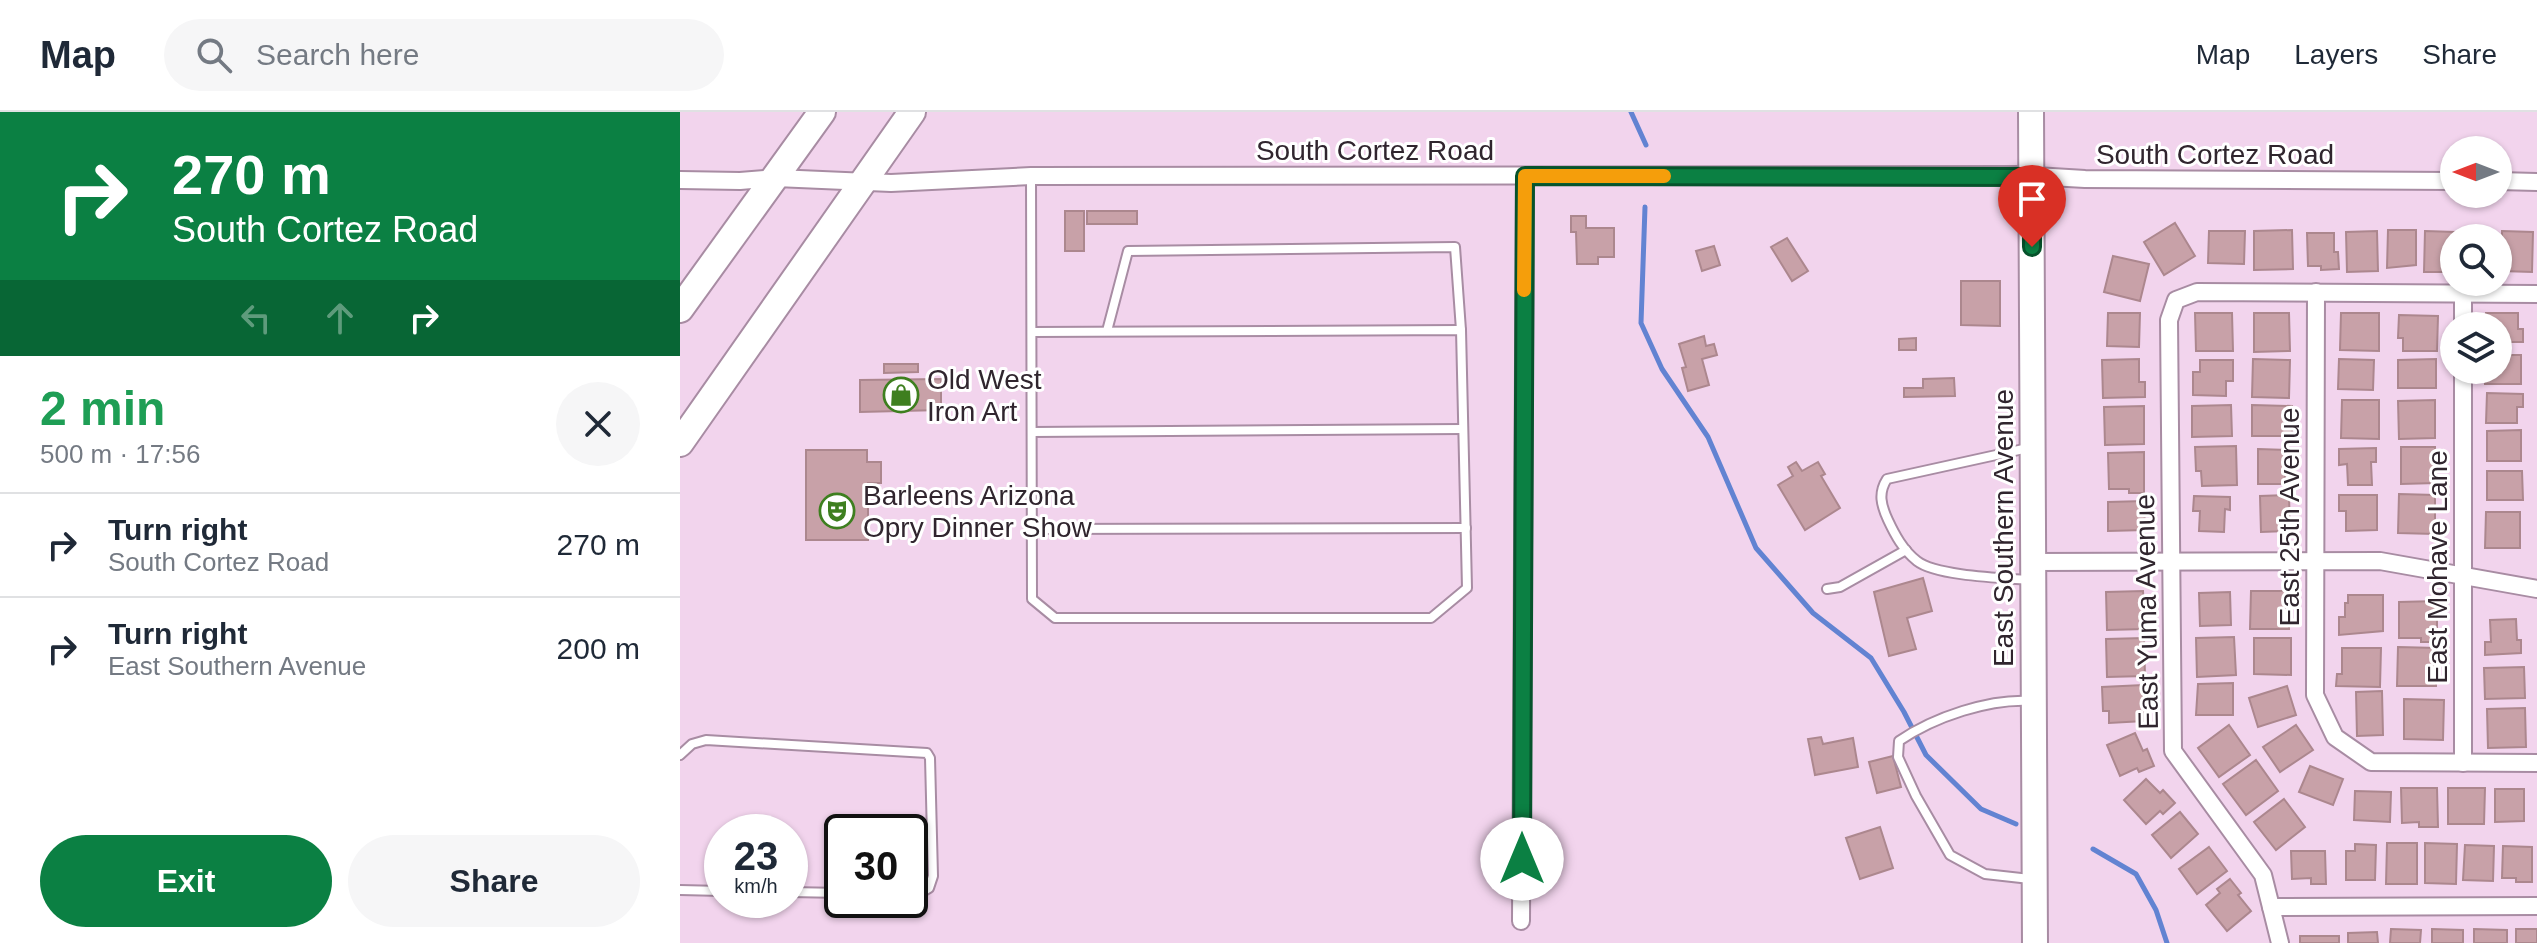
<!DOCTYPE html>
<meta charset="utf-8">
<style>
:root{--surface:#fff;--page:#f6f6f7;--text:#1f2937;--muted:#747a83;--line:#e0e1e3;--accent:#0b8043}
body{margin:0;font-family:Arial,sans-serif;background:var(--page);color:var(--text);height:100vh;display:flex;flex-direction:column;font-size:30px;white-space:nowrap}
*{box-sizing:border-box;margin:0}
p{font-size:26px;color:var(--muted)}
.icon{flex:none;width:44px;height:44px;fill:none;stroke:currentColor;stroke-width:2;stroke-linecap:round;stroke-linejoin:round}
.map{position:relative;flex:1;overflow:hidden}
.side{display:flex;flex-direction:column;background:var(--surface);width:680px}
.side>*{flex:none}
.hud{background:#0b8043;color:#fff;overflow:hidden}
.needle{width:52px;rotate:270deg}
.buttons{position:absolute;left:1760px;top:24px;display:grid;gap:16px}
.buttons a{display:grid;place-items:center;width:72px;height:72px;border-radius:50%;background:var(--surface);box-shadow:0 2px 6px #0004;font-size:40px}
.speed{position:absolute;left:24px;top:702px;display:flex;gap:16px;font-size:40px;font-weight:700;text-align:center}
.speed>*{display:grid;place-content:center;width:104px;height:104px;border-radius:50%;background:var(--surface);box-shadow:0 2px 6px #0004;line-height:1}
.speed small{font-size:20px;font-weight:400}
.speed .limit{border:4px solid #111;border-radius:12px;background:#fff;color:#111}
.pin{position:absolute;display:grid;place-items:center;width:68px;height:68px;color:#fff;margin:-82px -34px;border-radius:50% 50% 50% 0;rotate:-45deg;box-shadow:0 0 8px #0007}
.pin .icon{rotate:45deg}
.me{position:absolute;width:88px;margin:-44px;rotate:0deg;stroke-linejoin:round;filter:drop-shadow(0 0 6px #0008)}
.turn{display:flex;align-items:center;gap:28px;height:168px;padding:0 40px;font-size:36px}
.turn .icon{width:104px;height:104px;stroke-width:2.5}
.turn b{display:block;font-size:56px;line-height:68px}
.lanes{display:flex;align-items:center;height:76px;padding:0 40px;background:#0003;justify-content:center;gap:40px;direction:ltr}
.lanes .off{opacity:.35}
.round{display:grid;place-items:center;flex:none;width:84px;height:84px;border-radius:42px;background:var(--page)}
.summary{display:flex;align-items:center;justify-content:space-between;height:136px;padding:0 40px}
h1{font-size:48px;font-weight:600;line-height:60px;color:#1e9e55}
.primary-button{display:flex;gap:16px;margin-top:auto;padding:16px 40px}
.primary-button a{flex:1;height:92px;border-radius:48px;background:var(--accent);color:#fff;font-size:32px;font-weight:600;line-height:92px;text-align:center}
.primary-button a+a{background:var(--page);color:var(--text)}
ul{padding:0;list-style:none}
li{display:flex;align-items:center;gap:24px;height:104px;padding:0 40px;border-top:2px solid var(--line)}
li div{flex:1}
li b{display:block;font-size:30px}
li em{font-style:normal}
header{display:flex;align-items:center;gap:48px;box-sizing:border-box;height:112px;padding:0 40px;background:var(--surface);border-bottom:2px solid var(--line)}
header strong{font-size:38px}
nav{display:flex;gap:44px;margin-inline-start:auto;font-size:28px}
.search{width:560px;height:72px;background:var(--page);display:flex;align-items:center;gap:20px;box-sizing:border-box;padding:0 28px;border-radius:44px;color:var(--muted);font-size:30px}
main{display:flex;flex:1;min-height:0}
.map>svg:first-child{display:block}
.lines{fill:none;stroke-linecap:round;stroke-linejoin:round}
.stream{stroke:#6283d2;stroke-width:5}
.building{fill:#c8a1a8;stroke:#ac878e;stroke-width:2}
.lane-casing{stroke:#a88ca3;stroke-width:12}
.street-casing{stroke:#a88ca3;stroke-width:20}
.secondary-casing{stroke:#a88ca3;stroke-width:28}
.primary-casing{stroke:#a88ca3;stroke-width:30}
.lane{stroke:#fff;stroke-width:8}
.street{stroke:#fff;stroke-width:16}
.secondary{stroke:#fff;stroke-width:24}
.primary{stroke:#fff;stroke-width:26}
.route-casing{stroke:#07532c;stroke-width:20}
.route{stroke:#0b8043;stroke-width:14}
.slow{stroke:#f59e0b;stroke-width:14}
.labels{text-anchor:middle;stroke-width:6;stroke-linejoin:round;paint-order:stroke}
.street-label{font-size:28px;fill:#30252e;stroke:#fff}
.poi-label{font-size:28px;fill:#30252e;stroke:#fff;text-anchor:start}
</style>
<header>
<strong>Map</strong>
<div class="search"><svg class="icon" aria-label="search" viewBox="0 0 24 24"><circle cx="10" cy="10" r="6"/><path d="M15 15l6 6"/></svg>Search here</div>
<nav><a>Map</a><a>Layers</a><a>Share</a></nav>
</header>
<main>
<section class="side">
<div class="hud">
<div class="turn"><svg class="icon" aria-label="right" viewBox="0 0 24 24"><path d="M7 20v-9h11M14 6l5 5-5 5"/></svg><div><b>270 m</b>South Cortez Road</div></div>
<div class="lanes"><svg class="icon off" aria-label="left" viewBox="0 0 24 24"><path d="M17 20v-9H6M10 6l-5 5 5 5"/></svg><svg class="icon off" aria-label="ahead" viewBox="0 0 24 24"><path d="M12 20V5M6 11l6-6 6 6"/></svg><svg class="icon" aria-label="right" viewBox="0 0 24 24"><path d="M7 20v-9h11M14 6l5 5-5 5"/></svg></div>
</div>
<div class="summary"><div><h1>2 min</h1><p>500 m · 17:56</p></div><a class="round"><svg class="icon" aria-label="close" viewBox="0 0 24 24"><path d="M6 6l12 12M18 6L6 18"/></svg></a></div>
<ul>
<li><svg class="icon" aria-label="right" viewBox="0 0 24 24"><path d="M7 20v-9h11M14 6l5 5-5 5"/></svg><div><b>Turn right</b><p>South Cortez Road</p></div><em>270 m</em></li>
<li><svg class="icon" aria-label="right" viewBox="0 0 24 24"><path d="M7 20v-9h11M14 6l5 5-5 5"/></svg><div><b>Turn right</b><p>East Southern Avenue</p></div><em>200 m</em></li>
</ul>
<div class="primary-button"><a>Exit</a><a>Share</a></div>
</section>
<div class="map">
<svg width="1857" height="831" viewBox="0 0 1857 831">
<rect width="100%" height="100%" fill="#f2d4ed"/>
<g class="lines">
<g class="stream">
<path d="M951,0L966,33"/>
<path d="M965,95L961,211L982,257L1028,325L1076,436L1133,501L1191,546L1224,600L1246,643L1301,697L1336,712"/>
<path d="M1413,737L1456,762L1476,798L1487,831"/>
</g>
</g>
<g class="building">
<rect x="385" y="99" width="19" height="40"/>
<rect x="407" y="99" width="50" height="13"/>
<path d="M891,104H906V116H934V145H918V152H897L896,120H891Z"/>
<path d="M1495,111L1515,144L1484,163L1464,130Z"/>
<path d="M1612,118L1613,157L1574,158V119Z"/>
<path d="M1708,118H1736V153L1707,156Z"/>
<path d="M1529,119H1565L1564,152L1528,151Z"/>
<path d="M1697,119L1698,159L1667,160L1666,120Z"/>
<path d="M1745,119L1775,120L1774,160H1744Z"/>
<path d="M1822,119L1853,120L1852,160L1822,159Z"/>
<path d="M1627,121H1654V140H1658L1659,157L1641,158V154H1628Z"/>
<path d="M1107,126L1128,159L1112,169L1091,135Z"/>
<path d="M1034,134L1040,153L1022,159L1016,139Z"/>
<path d="M1433,144L1469,152L1460,189L1424,180Z"/>
<path d="M1281,169H1320V214L1281,213Z"/>
<path d="M1428,201H1460L1459,235L1427,234Z"/>
<path d="M1515,201H1552L1553,239H1516Z"/>
<path d="M1574,201H1609L1610,239L1574,240Z"/>
<path d="M1661,201H1699V239L1660,238Z"/>
<path d="M1806,201H1838V217H1843V230H1818V214H1806Z"/>
<path d="M1719,203L1758,204L1757,239H1723V226H1718Z"/>
<path d="M1024,224L1026,234L1034,232L1037,243L1022,247L1029,273L1008,279L1002,256L1006,255L999,232Z"/>
<path d="M1236,226V238H1219V227Z"/>
<path d="M1818,243H1841V272H1805V258H1818Z"/>
<path d="M1459,247V270H1465V285L1423,286L1422,248Z"/>
<path d="M1573,247L1610,248L1609,286L1572,285Z"/>
<path d="M1659,247L1694,248L1693,278L1658,277Z"/>
<path d="M1756,247V276H1718V248Z"/>
<path d="M1520,248H1553V269H1546V284L1513,283V260H1520Z"/>
<path d="M204,252H238V260L204,261Z"/>
<path d="M1274,266L1275,284L1224,285V276H1243V267Z"/>
<path d="M261,267V298L180,300V268Z"/>
<path d="M1807,281L1843,282V295H1837V311H1806Z"/>
<path d="M1662,288H1699V327L1661,326Z"/>
<path d="M1755,288V326L1719,327L1718,289Z"/>
<path d="M1551,293L1552,324L1512,325V294Z"/>
<path d="M1572,293L1612,294V324H1572Z"/>
<path d="M1464,294V332L1425,333L1424,295Z"/>
<path d="M1841,318V349H1807V319Z"/>
<path d="M1556,334L1557,373L1522,374L1521,359H1516L1515,335Z"/>
<path d="M1721,335H1755L1756,371L1721,372Z"/>
<path d="M1696,336V350H1691L1692,373H1668L1667,352L1659,353V337Z"/>
<path d="M1578,337L1611,338V352H1605V372H1578Z"/>
<path d="M126,338H187V350H201V371H188V428H126Z"/>
<path d="M1464,340V381H1449V377H1429L1428,341Z"/>
<path d="M1116,350L1122,359L1138,350L1145,362L1141,364L1160,396L1125,418L1098,373L1113,364L1108,355Z"/>
<path d="M1807,359H1842L1843,388H1807Z"/>
<path d="M1719,382L1755,383V422L1718,421Z"/>
<path d="M1609,383L1610,419L1581,420L1580,384Z"/>
<path d="M1659,383H1697V418L1666,419V399H1659Z"/>
<path d="M1514,384L1550,385V398L1545,397L1544,420L1519,419L1520,399H1513Z"/>
<path d="M1464,389L1465,418L1428,419V390Z"/>
<path d="M1806,400H1840V436H1805Z"/>
<path d="M1243,466L1252,499L1227,506L1236,537L1209,544L1194,480Z"/>
<path d="M1463,479L1465,517L1427,518L1426,480Z"/>
<path d="M1571,479H1609V517H1570Z"/>
<path d="M1550,480L1551,513L1520,514L1519,481Z"/>
<path d="M1668,483H1703V519L1659,523V505H1665V491H1668Z"/>
<path d="M1757,489V530H1741V526H1719V490Z"/>
<path d="M1836,507L1837,528H1841V541L1805,543V530H1811L1810,508Z"/>
<path d="M1554,525L1556,563L1517,565L1516,526Z"/>
<path d="M1464,526L1465,564L1427,565L1426,527Z"/>
<path d="M1574,526H1611V563L1574,562Z"/>
<path d="M1718,535L1757,536L1756,574H1717Z"/>
<path d="M1662,536H1701L1700,575L1656,574L1657,562H1662Z"/>
<path d="M1844,555L1845,586L1805,587L1804,556Z"/>
<path d="M1553,571V603H1516L1518,572Z"/>
<path d="M1463,573L1464,609L1429,611V599H1423L1422,575Z"/>
<path d="M1607,574L1616,603L1578,615L1569,586Z"/>
<path d="M1702,579L1703,623L1677,624L1676,580Z"/>
<path d="M1724,587L1764,588L1763,628L1724,627Z"/>
<path d="M1845,596L1846,635L1808,636L1807,597Z"/>
<path d="M1549,613L1570,643L1539,665L1518,636Z"/>
<path d="M1616,613L1633,638L1600,660L1583,635Z"/>
<path d="M1455,621L1463,639L1467,637L1474,654L1459,660L1457,656L1440,664L1427,633Z"/>
<path d="M1141,625L1143,632L1173,626L1178,655L1135,663L1128,627Z"/>
<path d="M1213,644L1221,675L1197,681L1189,650Z"/>
<path d="M1576,648L1598,679L1566,703L1543,672Z"/>
<path d="M1630,654L1663,667L1653,693L1619,680Z"/>
<path d="M1466,667L1480,681L1483,678L1495,691L1483,702L1480,699L1466,712L1444,688Z"/>
<path d="M1721,676H1757L1758,715H1739V710L1722,711Z"/>
<path d="M1768,676H1805L1804,712H1768Z"/>
<path d="M1815,677H1844V709L1815,710Z"/>
<path d="M1675,679L1711,680L1710,710L1674,708Z"/>
<path d="M1604,687L1625,715L1596,738L1574,710Z"/>
<path d="M1500,700L1518,722L1491,746L1472,723Z"/>
<path d="M1200,715L1213,756L1180,767L1166,726Z"/>
<path d="M1707,731H1737V772H1706Z"/>
<path d="M1745,731L1777,732L1776,772L1745,771Z"/>
<path d="M1675,732L1696,733L1695,768H1666V739H1675Z"/>
<path d="M1785,733L1814,734L1813,769L1783,768Z"/>
<path d="M1823,734L1852,735V770H1836V766H1822Z"/>
<path d="M1529,735L1547,759L1517,782L1499,757Z"/>
<path d="M1611,739H1645L1646,772H1631V766L1612,767Z"/>
<path d="M1550,767L1561,781L1558,783L1571,799L1547,819L1526,793L1540,781L1537,777Z"/>
<path d="M1711,817L1741,818L1740,831H1710Z"/>
<path d="M1752,817L1783,818V831H1752Z"/>
<path d="M1794,817L1827,818V831H1794Z"/>
<rect x="1836" y="817" width="21" height="14"/>
<path d="M1697,820L1698,831H1668V821Z"/>
<rect x="1620" y="824" width="39" height="7"/>
</g>
<g class="lines">
<g class="lane-casing">
<g id="lane">
<path d="M351,64L352,487L375,506H751L787,476L781,218L352,220"/>
<path d="M427,219L448,139L775,135L781,218"/>
<path d="M352,320L783,317"/>
<path d="M1348,336L1207,367C1198,381 1201,393 1208,408C1215,423 1223,438 1237,449C1256,464 1323,466 1349,468"/>
<path d="M352,417L786,416"/>
<path d="M1147,477L1160,475L1226,438"/>
<path d="M0,643L12,632L26,628L247,641L250,646L253,764L249,776L237,783H230"/>
<path d="M1350,767L1305,762L1270,743L1236,684L1218,645L1219,629C1254,605 1310,586 1352,589"/>
<path d="M0,778L42,779"/>
<path d="M110,780L162,781"/>
</g>
</g>
<g class="street-casing">
<g id="street">
<path d="M0,68L60,69L96,66L211,71L351,64L1337,63L1405,67L1774,69"/>
<path d="M1818,69L1857,70"/>
<path d="M1636,180L1635,583L1655,625L1691,650L1857,651"/>
<path d="M1783,182V214"/>
<path d="M1783,258V651"/>
<path d="M1353,450L1700,449L1857,477"/>
<path d="M1591,795L1857,794"/>
<path d="M841,809L845,64"/>
<path d="M1600,831L1583,763L1493,639L1489,208L1496,188L1517,180L1857,182"/>
</g>
</g>
<g class="secondary-casing">
<path id="secondary" d="M1351,0L1355,831"/>
</g>
<g class="primary-casing">
<g id="primary">
<path d="M0,197L142,0"/>
<path d="M0,331L232,0"/>
</g>
</g>
<use href="#lane" class="lane"/>
<use href="#street" class="street"/>
<use href="#secondary" class="secondary"/>
<use href="#primary" class="primary"/>
</g>
<g class="lines">
<g class="route-casing">
<path id="route" d="M842,747L845,64L1352,65V135"/>
</g>
<use href="#route" class="route"/>
<path class="slow" d="M844,178L845,64H984"/>
</g>
<defs>
<g id="shop-ring" transform="scale(1.8)"><circle r="9.5" fill="#fff" stroke="#3e7f1f" stroke-width="1.5"/><path d="M-5-2.5h2.3a2.7 3.5 0 0 1 5.4 0H5L5.5 6h-11ZM-1.5-2.5h3a1.5 2.3 0 0 0-3 0Z" fill="#3e7f1f"/></g>
<g id="theatre-ring" transform="scale(1.8)"><circle r="9.5" fill="#fff" stroke="#3e7f1f" stroke-width="1.5"/><path d="M-5-5.5Q0-4 5-5.5V0Q5 5 0 6Q-5 5-5 0ZM-3.3-2.5H-1v1.5H-3.3ZM1-2.5H3.3v1.5H1ZM-2.8 1Q0 5.5 2.8 1Z" fill="#3e7f1f"/></g>
</defs>
<g fill-rule="evenodd">
<use href="#shop-ring" x="221" y="283"/>
<use href="#theatre-ring" x="157" y="399"/>
</g>
<g class="labels">
<g class="street-label">
<text x="695" y="48">South Cortez Road</text>
<text x="1535" y="52">South Cortez Road</text>
<text transform="translate(1609 405) rotate(-90)" y="10">East 25th Avenue</text>
<text transform="translate(1323 416) rotate(-90)" y="10">East Southern Avenue</text>
<text transform="translate(1757 455) rotate(-90)" y="10">East Mohave Lane</text>
<text transform="translate(1466 500) rotate(-91)" y="10">East Yuma Avenue</text>
</g>
<g class="poi-label">
<text x="247" y="277">Old West<tspan x="247" dy="32">Iron Art</tspan></text>
<text x="183" y="393">Barleens Arizona<tspan x="183" dy="32">Opry Dinner Show</tspan></text>
</g>
</g>
</svg>
<div class="buttons">
<a><svg class="needle" viewBox="-14 -14 28 28"><path d="M0-13l5 13h-10z" fill="#e53935"/><path d="M0 13l5-13h-10z" fill="#747a83"/></svg></a>
<a><svg class="icon" aria-label="search" viewBox="0 0 24 24"><circle cx="10" cy="10" r="6"/><path d="M15 15l6 6"/></svg></a>
<a><svg class="icon" aria-label="layers" viewBox="0 0 24 24"><path d="M12 4l9 5-9 5-9-5zM3 14l9 5 9-5"/></svg></a>
</div>
<div class="speed"><div>23<small>km/h</small></div><div class="limit">30</div></div>
<div class="pin" style="left:1352px;top:135px;background:#d93025"><svg class="icon" aria-label="arrive" viewBox="0 0 24 24"><path d="M6 21V4h12l-3 4 3 4H6"/></svg></div>
<svg class="me" style="left:842px;top:747px" viewBox="-20 -20 40 40"><circle r="19" fill="#fff"/><path d="M0-13L10 11 0 6-10 11z" fill="#0b8043"/></svg>
</div>
</main>
